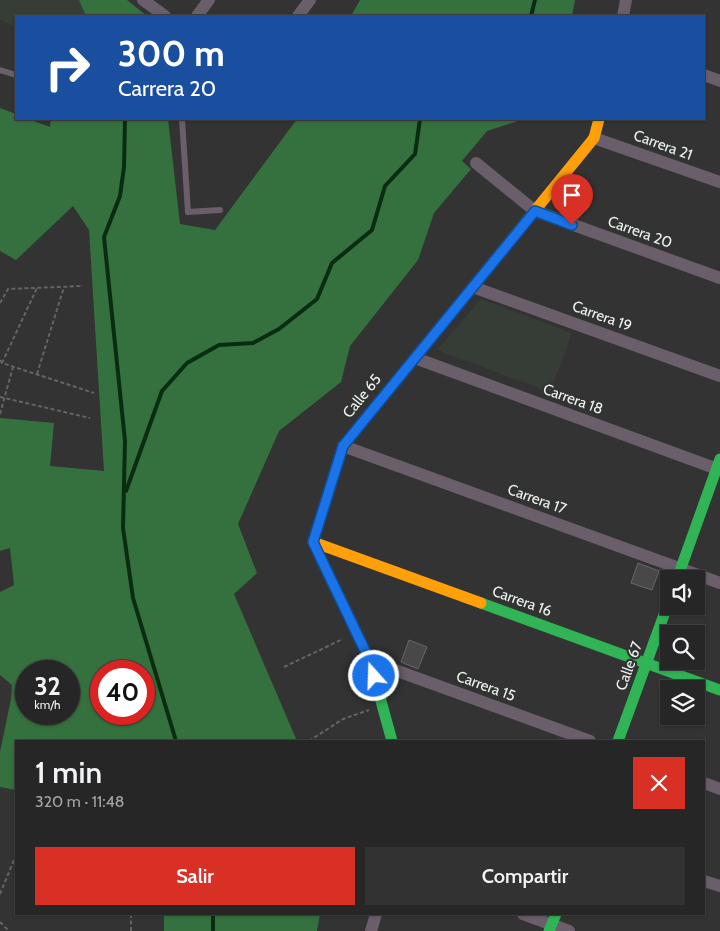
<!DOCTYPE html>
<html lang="es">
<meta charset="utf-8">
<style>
:root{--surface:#262626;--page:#323232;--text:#f1f3f6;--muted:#a4a5a7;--line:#424343;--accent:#d93025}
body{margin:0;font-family:Cabin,sans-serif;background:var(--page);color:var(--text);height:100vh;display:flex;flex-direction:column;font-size:19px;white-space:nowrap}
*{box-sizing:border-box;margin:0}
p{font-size:16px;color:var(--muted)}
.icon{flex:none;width:28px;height:28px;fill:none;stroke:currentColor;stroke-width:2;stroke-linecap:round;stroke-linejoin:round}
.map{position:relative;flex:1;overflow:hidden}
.sheet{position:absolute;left:15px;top:740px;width:690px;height:175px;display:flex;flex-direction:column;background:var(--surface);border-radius:0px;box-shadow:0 1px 4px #0004,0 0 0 1px var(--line)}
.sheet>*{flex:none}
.hud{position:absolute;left:15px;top:15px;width:690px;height:105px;border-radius:0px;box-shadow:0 1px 4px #0004,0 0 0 1px var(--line);background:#1a4fa0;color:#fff;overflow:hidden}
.buttons{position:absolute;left:660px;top:570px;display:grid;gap:10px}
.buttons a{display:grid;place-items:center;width:45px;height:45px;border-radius:0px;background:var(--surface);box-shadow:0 1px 4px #0004,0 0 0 1px var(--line);font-size:25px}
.speed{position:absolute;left:15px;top:660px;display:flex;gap:10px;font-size:25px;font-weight:700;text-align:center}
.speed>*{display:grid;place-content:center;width:65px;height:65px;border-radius:50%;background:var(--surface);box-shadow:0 1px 4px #0004,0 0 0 1px var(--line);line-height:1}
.speed small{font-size:12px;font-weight:400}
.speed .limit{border:8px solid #d22;background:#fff;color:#111}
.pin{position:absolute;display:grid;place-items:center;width:42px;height:42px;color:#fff;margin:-51px -21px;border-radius:50% 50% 50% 0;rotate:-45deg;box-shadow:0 0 5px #0007}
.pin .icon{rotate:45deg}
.me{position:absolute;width:55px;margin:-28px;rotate:340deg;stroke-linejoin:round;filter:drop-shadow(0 0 4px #0008)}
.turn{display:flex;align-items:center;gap:18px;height:105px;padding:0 20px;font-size:22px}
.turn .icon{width:65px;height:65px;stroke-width:2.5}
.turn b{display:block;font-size:35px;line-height:42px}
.round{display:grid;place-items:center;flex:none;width:52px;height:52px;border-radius:0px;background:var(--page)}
.head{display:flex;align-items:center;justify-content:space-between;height:85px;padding:0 20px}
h1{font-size:30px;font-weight:600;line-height:38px}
.cta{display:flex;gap:10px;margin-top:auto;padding:10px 20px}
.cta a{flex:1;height:58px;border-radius:0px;background:var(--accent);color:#fff;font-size:20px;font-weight:600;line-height:58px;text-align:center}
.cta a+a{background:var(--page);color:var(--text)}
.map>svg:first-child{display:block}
.built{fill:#363d36}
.forest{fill:#35713e;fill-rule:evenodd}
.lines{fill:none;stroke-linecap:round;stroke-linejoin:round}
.stream{stroke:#0a2d11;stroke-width:4}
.building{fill:#474847;stroke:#656665}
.path{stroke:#686268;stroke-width:2;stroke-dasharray:4 2.5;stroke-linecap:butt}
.lane{stroke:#695e6a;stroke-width:6}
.street{stroke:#695e6a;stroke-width:12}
.fast{stroke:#30b455;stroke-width:11}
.slow{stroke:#ff9f0a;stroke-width:11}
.route-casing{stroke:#114b97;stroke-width:12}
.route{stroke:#1a73e8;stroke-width:9}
.labels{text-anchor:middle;stroke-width:4.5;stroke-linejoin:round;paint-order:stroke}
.street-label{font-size:15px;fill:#f0f2f0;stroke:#313432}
</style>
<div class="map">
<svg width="720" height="931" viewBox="0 0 720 931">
<rect width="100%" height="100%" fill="#323332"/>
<g class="built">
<path d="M0,0H79L86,16H16V29L10,24L0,20Z"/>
<path d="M481,299L572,333L550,392L437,350Z"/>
</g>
<g class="forest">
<path d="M79,0H127L147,16H86Z"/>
<path d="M360,0H575L572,16H351Z"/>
<path d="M0,108L16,114V119H28L50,127L51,119H168L180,224L215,230L297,119H524L487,131L462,161L471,169L434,213L418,260L350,346L341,382L279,431L238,524L257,573L234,594L297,741H16V790L0,787V752L11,699L12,685L0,675V592L14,585L10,548L0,551V418L54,423L50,466L104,471L89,230L73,206L16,260L0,251ZM26,671H69V714H26ZM101,671H144V714H101Z"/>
<path d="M164,914H320L317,931H164Z"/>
</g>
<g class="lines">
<g class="stream">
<path d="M531,16L535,0"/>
<path d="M125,119L124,167L120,196L104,237L125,441L123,528L133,598L176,741"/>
<path d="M126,491L162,391L187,363L219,345L253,343L279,329L317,299L332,263L372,230L385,186L415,154L420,119"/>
<path d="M213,931V914"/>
</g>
</g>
<g class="building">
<path d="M638,563L659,571L652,590L631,583Z"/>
<path d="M409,640L427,647L418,669L401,662Z"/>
</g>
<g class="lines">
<g class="path">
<path d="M0,303L8,289L83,286"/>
<path d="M0,360L2,363L94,393"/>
<path d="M2,363L37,288"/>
<path d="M37,374L64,287"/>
<path d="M0,397L90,418"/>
<path d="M0,414L13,367"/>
<path d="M284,667L343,639"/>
<path d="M309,741L343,719L369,710"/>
<path d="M0,894L16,855"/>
<path d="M131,914V931"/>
<path d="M0,922L9,931"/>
</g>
<g class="lane">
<path d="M0,70L16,75"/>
<path d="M182,119L188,212L220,210"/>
</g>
<g class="street">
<path d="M143,0L165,16"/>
<path d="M197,16L209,0"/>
<path d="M298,16L310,0"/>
<path d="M623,16L626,0"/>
<path d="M704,75L720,81"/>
<path d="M594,138L720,182"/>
<path d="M476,163L535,211L720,278"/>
<path d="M473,287L720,376"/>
<path d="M415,358L720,470"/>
<path d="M343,446L720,583"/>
<path d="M370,661L590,741"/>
<path d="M704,783L720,789"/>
<path d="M704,881L720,886"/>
<path d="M523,914L569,931"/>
<path d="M371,931L376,914"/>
</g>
<g class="fast">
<path d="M677,579L720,459"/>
<path d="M481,603L720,690"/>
<path d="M392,741L370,661L313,542L343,446L472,288"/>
<path d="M618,741L669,601"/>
<path d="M549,931L556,914"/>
</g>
<g class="slow">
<path d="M472,288L594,138L599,119"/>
<path d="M313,542L481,603"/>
</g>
</g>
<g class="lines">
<g class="route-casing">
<path id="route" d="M374,676L370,661L313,542L343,446L535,211L572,225"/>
</g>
<use href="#route" class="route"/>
</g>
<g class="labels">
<g class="street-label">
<text transform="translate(663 145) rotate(20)" y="5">Carrera 21</text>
<text transform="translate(640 232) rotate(20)" y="5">Carrera 20</text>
<text transform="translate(602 316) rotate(20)" y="5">Carrera 19</text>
<text transform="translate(362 396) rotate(-51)" y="5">Calle 65</text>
<text transform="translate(573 399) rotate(20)" y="5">Carrera 18</text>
<text transform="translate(537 499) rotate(20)" y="5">Carrera 17</text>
<text transform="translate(522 601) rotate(20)" y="5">Carrera 16</text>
<text transform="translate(629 666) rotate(-70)" y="5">Calle 67</text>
<text transform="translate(486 686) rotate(20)" y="5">Carrera 15</text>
</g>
</g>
</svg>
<div class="buttons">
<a><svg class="icon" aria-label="sound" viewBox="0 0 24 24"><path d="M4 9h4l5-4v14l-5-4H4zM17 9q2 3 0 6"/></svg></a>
<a><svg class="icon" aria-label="search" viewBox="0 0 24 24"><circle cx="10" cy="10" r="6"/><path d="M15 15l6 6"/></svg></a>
<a><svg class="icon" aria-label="layers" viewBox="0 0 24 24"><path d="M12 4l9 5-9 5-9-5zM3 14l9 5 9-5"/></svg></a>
</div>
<div class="speed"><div>32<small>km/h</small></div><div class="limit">40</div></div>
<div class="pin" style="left:572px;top:225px;background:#d93025"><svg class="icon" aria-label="arrive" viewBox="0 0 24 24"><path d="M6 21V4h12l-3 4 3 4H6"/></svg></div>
<svg class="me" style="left:374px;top:676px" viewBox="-20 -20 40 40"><circle r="17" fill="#1a73e8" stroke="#fff" stroke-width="3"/><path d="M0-11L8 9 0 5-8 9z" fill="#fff"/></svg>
<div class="hud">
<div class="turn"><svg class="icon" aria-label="right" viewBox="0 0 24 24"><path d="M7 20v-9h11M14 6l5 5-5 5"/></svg><div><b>300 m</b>Carrera 20</div></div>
</div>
<section class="sheet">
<div class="head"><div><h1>1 min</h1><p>320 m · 11:48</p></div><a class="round" style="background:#d93025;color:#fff"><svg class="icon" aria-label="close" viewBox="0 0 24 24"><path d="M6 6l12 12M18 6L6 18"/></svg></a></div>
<div class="cta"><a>Salir</a><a>Compartir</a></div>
</section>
</div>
